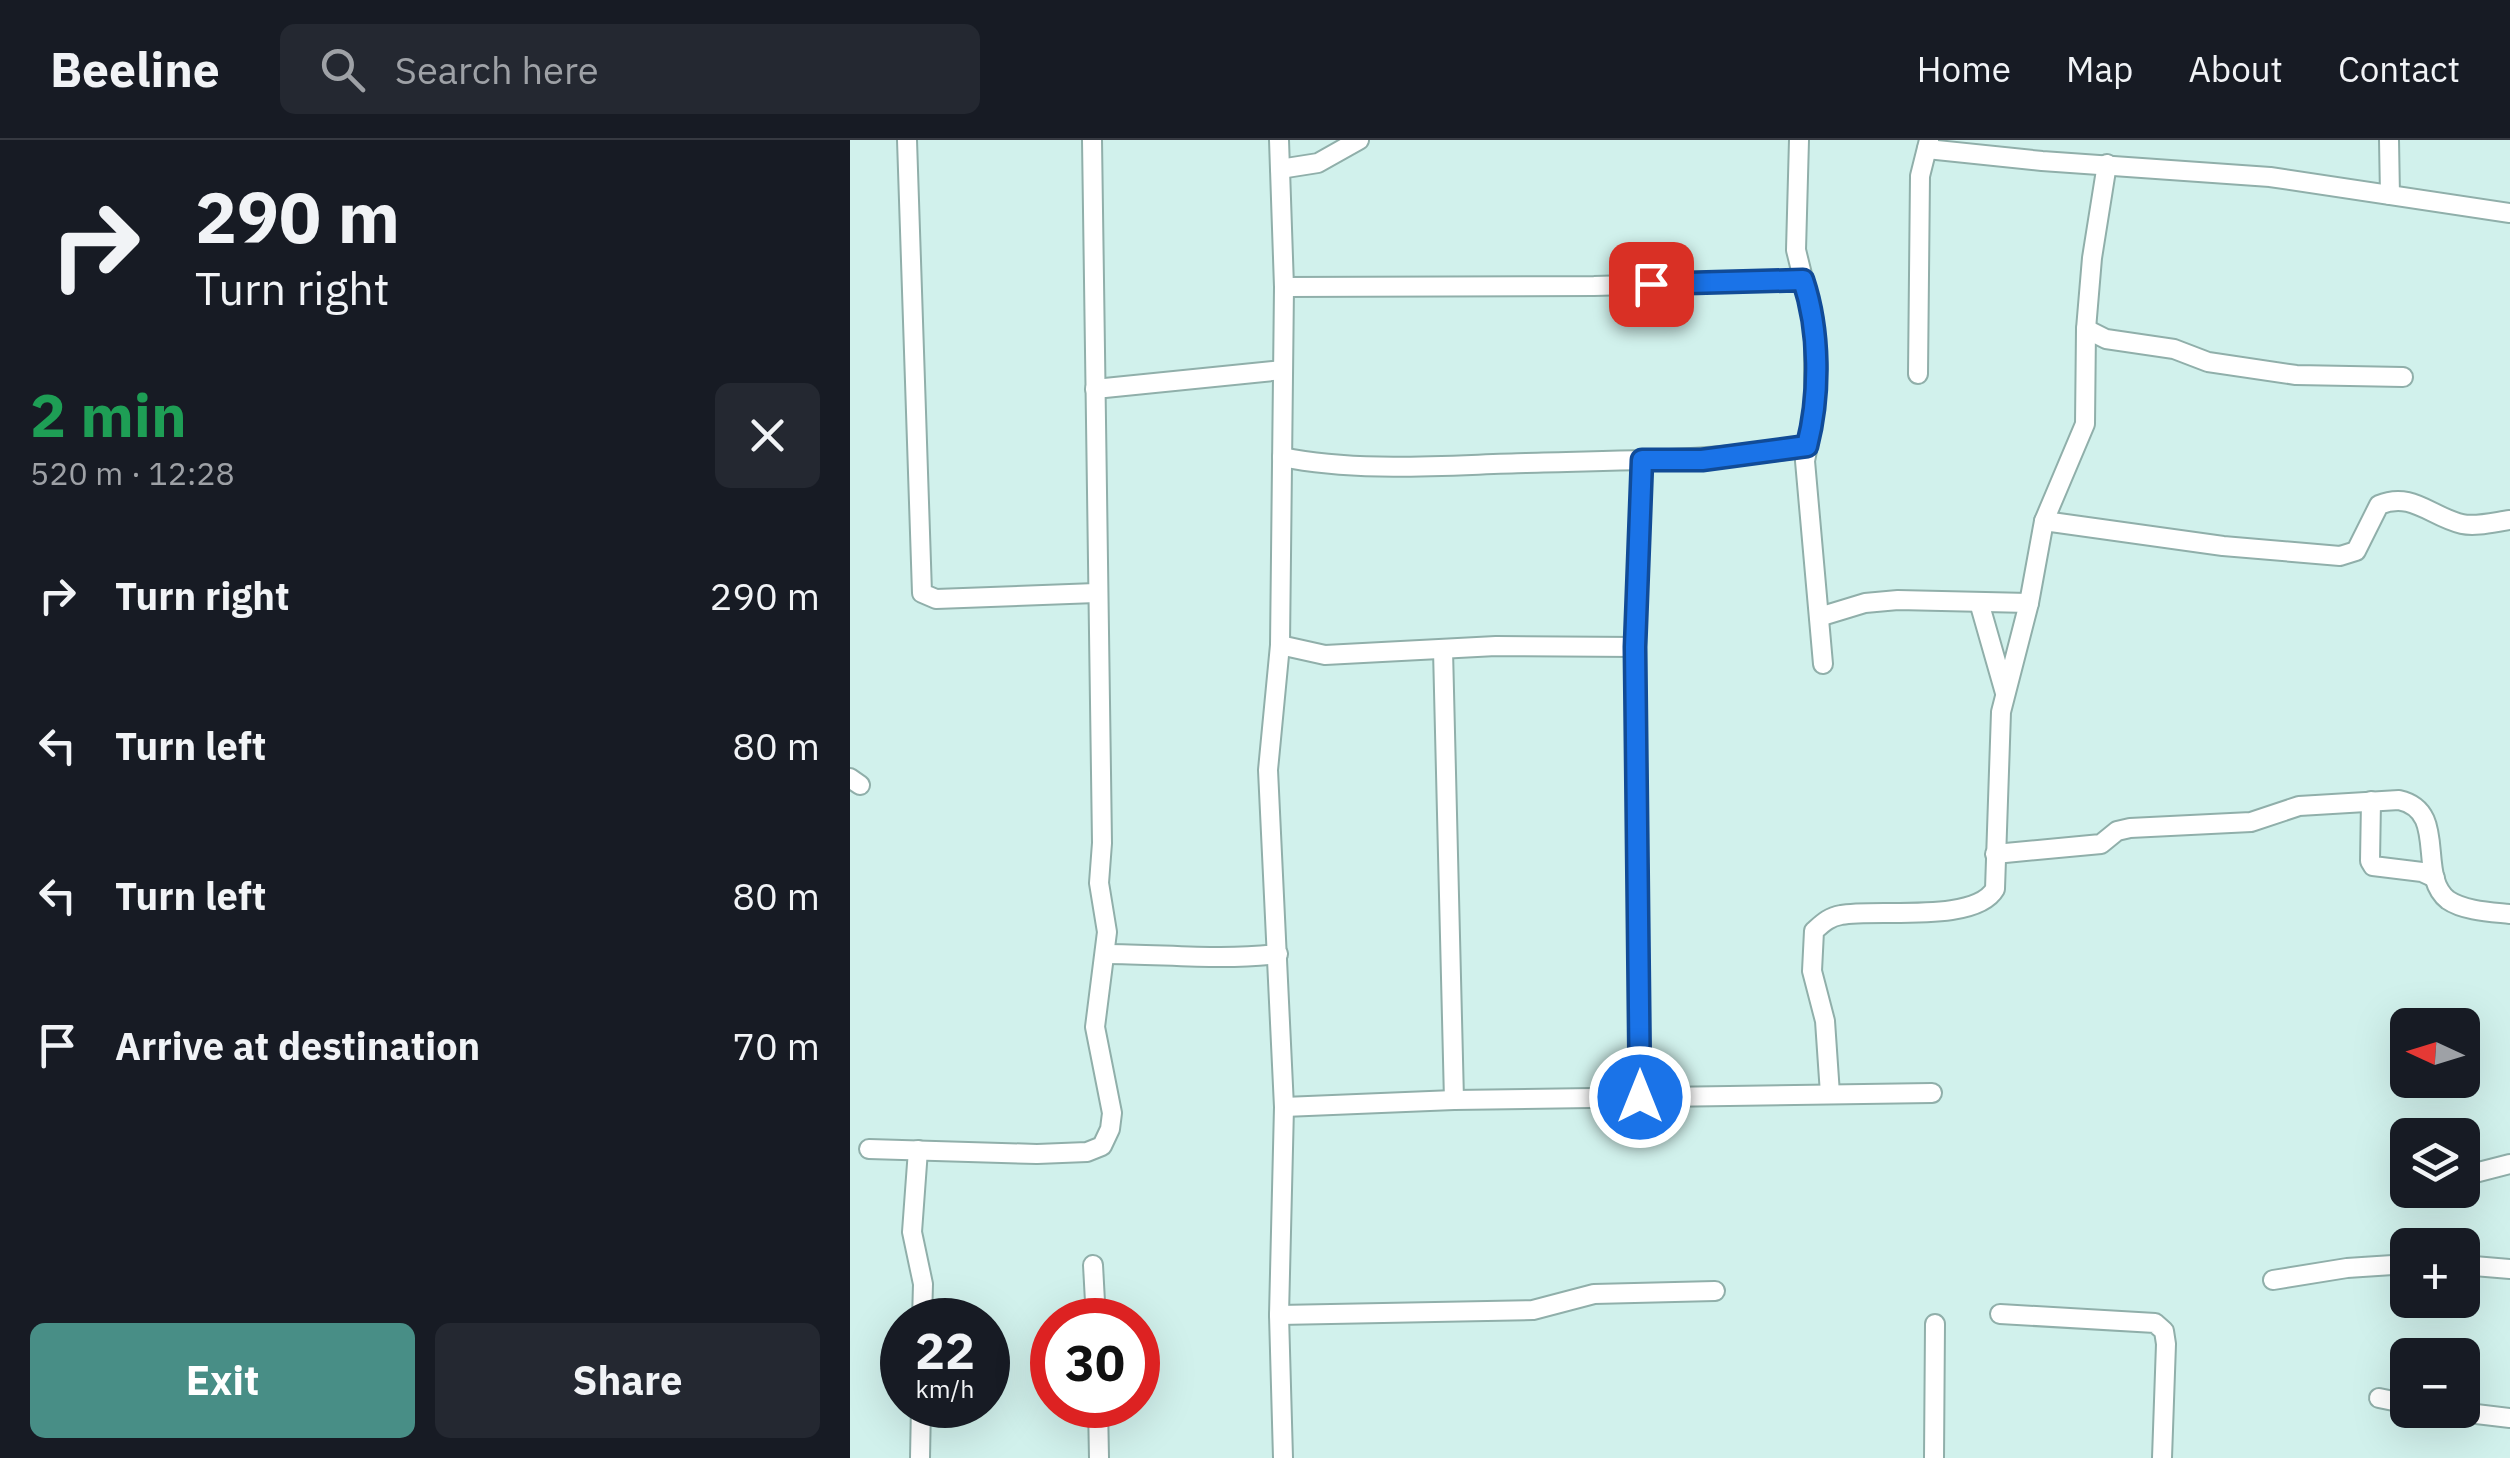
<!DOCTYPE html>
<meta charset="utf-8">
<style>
:root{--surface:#171b24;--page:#242831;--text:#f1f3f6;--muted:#9ea1a6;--line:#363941;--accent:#488e86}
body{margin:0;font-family:"IBM Plex Sans",sans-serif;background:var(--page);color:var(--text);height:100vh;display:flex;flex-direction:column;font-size:38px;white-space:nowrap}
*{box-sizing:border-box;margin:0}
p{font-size:32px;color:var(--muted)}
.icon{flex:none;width:55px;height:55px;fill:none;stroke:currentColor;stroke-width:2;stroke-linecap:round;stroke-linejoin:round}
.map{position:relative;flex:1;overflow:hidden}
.details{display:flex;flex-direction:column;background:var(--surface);width:850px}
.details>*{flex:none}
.guide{background:#171b24;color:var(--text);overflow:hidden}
.needle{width:65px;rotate:274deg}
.buttons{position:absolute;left:1540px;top:868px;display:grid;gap:20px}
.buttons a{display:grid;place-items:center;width:90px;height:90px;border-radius:15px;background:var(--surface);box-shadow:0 10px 40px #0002;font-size:50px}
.speed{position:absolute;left:30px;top:1158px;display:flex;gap:20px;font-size:50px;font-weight:700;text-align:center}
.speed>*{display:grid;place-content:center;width:130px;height:130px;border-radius:50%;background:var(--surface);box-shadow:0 10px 40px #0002;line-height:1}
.speed small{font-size:25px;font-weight:400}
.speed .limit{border:15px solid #d22;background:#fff;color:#111}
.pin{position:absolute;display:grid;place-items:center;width:85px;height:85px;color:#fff;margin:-42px;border-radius:20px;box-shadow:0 5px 15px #0006}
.me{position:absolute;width:110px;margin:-55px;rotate:0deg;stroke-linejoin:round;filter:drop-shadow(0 0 8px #0008)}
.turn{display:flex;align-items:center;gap:35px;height:210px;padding:0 30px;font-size:45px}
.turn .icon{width:130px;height:130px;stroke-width:2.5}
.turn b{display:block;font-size:70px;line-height:85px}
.round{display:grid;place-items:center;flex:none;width:105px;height:105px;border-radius:15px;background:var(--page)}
.headline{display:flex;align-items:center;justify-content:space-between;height:170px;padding:0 30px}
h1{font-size:60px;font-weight:800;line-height:75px;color:#1e9e55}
.action{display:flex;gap:20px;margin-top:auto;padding:20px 30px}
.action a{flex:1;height:115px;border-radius:15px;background:var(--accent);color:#fff;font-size:40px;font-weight:800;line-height:115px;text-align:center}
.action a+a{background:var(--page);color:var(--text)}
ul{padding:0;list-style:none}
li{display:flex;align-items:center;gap:30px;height:150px;padding:0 30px}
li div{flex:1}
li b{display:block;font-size:38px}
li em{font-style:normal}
header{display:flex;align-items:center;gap:60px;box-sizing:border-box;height:140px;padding:0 50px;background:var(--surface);border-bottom:2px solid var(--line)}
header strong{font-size:48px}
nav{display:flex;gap:55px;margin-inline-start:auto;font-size:35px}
.search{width:700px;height:90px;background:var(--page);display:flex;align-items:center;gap:25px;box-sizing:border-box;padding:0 35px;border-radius:15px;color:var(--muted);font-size:38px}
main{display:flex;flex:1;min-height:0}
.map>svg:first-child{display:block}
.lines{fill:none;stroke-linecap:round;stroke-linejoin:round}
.minor-casing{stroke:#90afaa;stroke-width:22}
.minor{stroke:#fff;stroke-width:18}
.route-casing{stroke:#114b97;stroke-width:25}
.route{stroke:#1a73e8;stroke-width:18}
</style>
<header>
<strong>Beeline</strong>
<div class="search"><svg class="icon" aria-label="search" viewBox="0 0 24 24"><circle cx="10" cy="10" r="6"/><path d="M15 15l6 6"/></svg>Search here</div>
<nav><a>Home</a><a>Map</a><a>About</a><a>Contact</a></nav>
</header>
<main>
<section class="details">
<div class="guide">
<div class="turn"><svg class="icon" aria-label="right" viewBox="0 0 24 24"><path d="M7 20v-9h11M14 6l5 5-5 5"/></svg><div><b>290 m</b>Turn right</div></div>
</div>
<div class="headline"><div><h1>2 min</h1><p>520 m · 12:28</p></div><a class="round"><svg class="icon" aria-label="close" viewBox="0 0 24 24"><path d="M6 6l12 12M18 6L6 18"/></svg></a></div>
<ul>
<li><svg class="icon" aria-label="right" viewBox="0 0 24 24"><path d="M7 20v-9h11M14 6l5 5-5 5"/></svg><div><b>Turn right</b></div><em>290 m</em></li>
<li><svg class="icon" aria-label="left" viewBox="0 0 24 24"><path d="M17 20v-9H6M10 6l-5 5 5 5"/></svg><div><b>Turn left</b></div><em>80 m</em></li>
<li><svg class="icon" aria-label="left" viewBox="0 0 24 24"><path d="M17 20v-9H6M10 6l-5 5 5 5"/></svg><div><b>Turn left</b></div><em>80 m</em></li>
<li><svg class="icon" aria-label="arrive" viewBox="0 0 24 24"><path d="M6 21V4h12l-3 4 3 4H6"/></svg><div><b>Arrive at destination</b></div><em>70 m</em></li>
</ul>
<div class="action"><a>Exit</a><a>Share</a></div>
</section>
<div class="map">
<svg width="1660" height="1318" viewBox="0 0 1660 1318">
<rect width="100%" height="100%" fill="#d1f1ec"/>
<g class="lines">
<g class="minor-casing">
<g id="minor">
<path d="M57,0L72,453L86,459L246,453"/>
<path d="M429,0L434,147L430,505L418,630L434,967L429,1175L433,1318"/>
<path d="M949,0L946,110L964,183V273L955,321L973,524"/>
<path d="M1539,0L1540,55"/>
<path d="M1077,9L1192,21L1420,37L1660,73"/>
<path d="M430,29L468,23L509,0"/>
<path d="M434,147L744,146L953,140"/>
<path d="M1236,189L1256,199L1324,209L1358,222L1446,235L1553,237"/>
<path d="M1068,234L1070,36L1079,0"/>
<path d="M245,249L433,230"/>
<path d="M432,317C511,333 596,325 676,323C770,320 863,321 957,307"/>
<path d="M1194,381L1373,406L1490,416L1506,411L1529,365C1562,351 1581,377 1612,384C1626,387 1645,382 1660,380"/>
<path d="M1129,462L1155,553"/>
<path d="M969,477L1015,463L1048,460L1179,463"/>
<path d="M430,505L475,515L646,506L785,507"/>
<path d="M593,510L604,960"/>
<path d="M0,638L10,645"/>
<path d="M1521,661L1520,721L1523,726L1572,732L1585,738"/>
<path d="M1145,714L1251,704L1267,691L1280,688L1401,682L1449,666L1549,660C1599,671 1566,735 1598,760C1614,771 1642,772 1660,774"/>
<path d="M255,814C314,814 370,821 428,814"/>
<path d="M980,954L975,881L962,831L964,791C973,783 979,777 991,775C1024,768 1125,784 1145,749L1151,572L1179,463L1194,381L1235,284L1236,189L1242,118L1257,24"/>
<path d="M790,957L785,507L792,320"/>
<path d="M434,967L604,960L1082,953"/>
<path d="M19,1009L187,1014L237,1012L252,1006L260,989L262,973L245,887L257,792L249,743L252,703L242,0"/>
<path d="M68,1010L62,1092L73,1144L72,1180"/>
<path d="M1617,1035L1660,1024"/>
<path d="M243,1125L246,1180"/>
<path d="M1612,1125L1660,1129"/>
<path d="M1423,1140L1497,1128L1558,1124"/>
<path d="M1150,1174L1305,1183L1314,1191L1316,1204L1312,1318"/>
<path d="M429,1175L683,1170L744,1154L865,1151"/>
<path d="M1529,1258L1558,1264"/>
<path d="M248,1265L249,1318"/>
<path d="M1593,1270L1660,1278"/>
<path d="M70,1318L71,1265"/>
<path d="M1084,1318L1085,1184"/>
</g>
</g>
<use href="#minor" class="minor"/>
</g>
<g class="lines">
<g class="route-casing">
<path id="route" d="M790,957L785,507L792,320H852L957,306C970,255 970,191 953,140L801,144"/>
</g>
<use href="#route" class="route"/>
</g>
</svg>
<div class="buttons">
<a><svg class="needle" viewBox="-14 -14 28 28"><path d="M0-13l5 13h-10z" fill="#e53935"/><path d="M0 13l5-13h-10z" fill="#9ea1a6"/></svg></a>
<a><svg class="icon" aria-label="layers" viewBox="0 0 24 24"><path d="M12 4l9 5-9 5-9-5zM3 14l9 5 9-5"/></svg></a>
<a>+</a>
<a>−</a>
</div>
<div class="speed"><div>22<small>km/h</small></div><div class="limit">30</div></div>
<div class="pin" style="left:801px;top:144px;background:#d93025"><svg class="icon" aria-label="arrive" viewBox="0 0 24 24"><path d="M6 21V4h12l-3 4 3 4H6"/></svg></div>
<svg class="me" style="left:790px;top:957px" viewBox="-20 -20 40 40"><circle r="17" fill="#1a73e8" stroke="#fff" stroke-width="3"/><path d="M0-11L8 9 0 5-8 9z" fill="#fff"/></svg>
</div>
</main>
